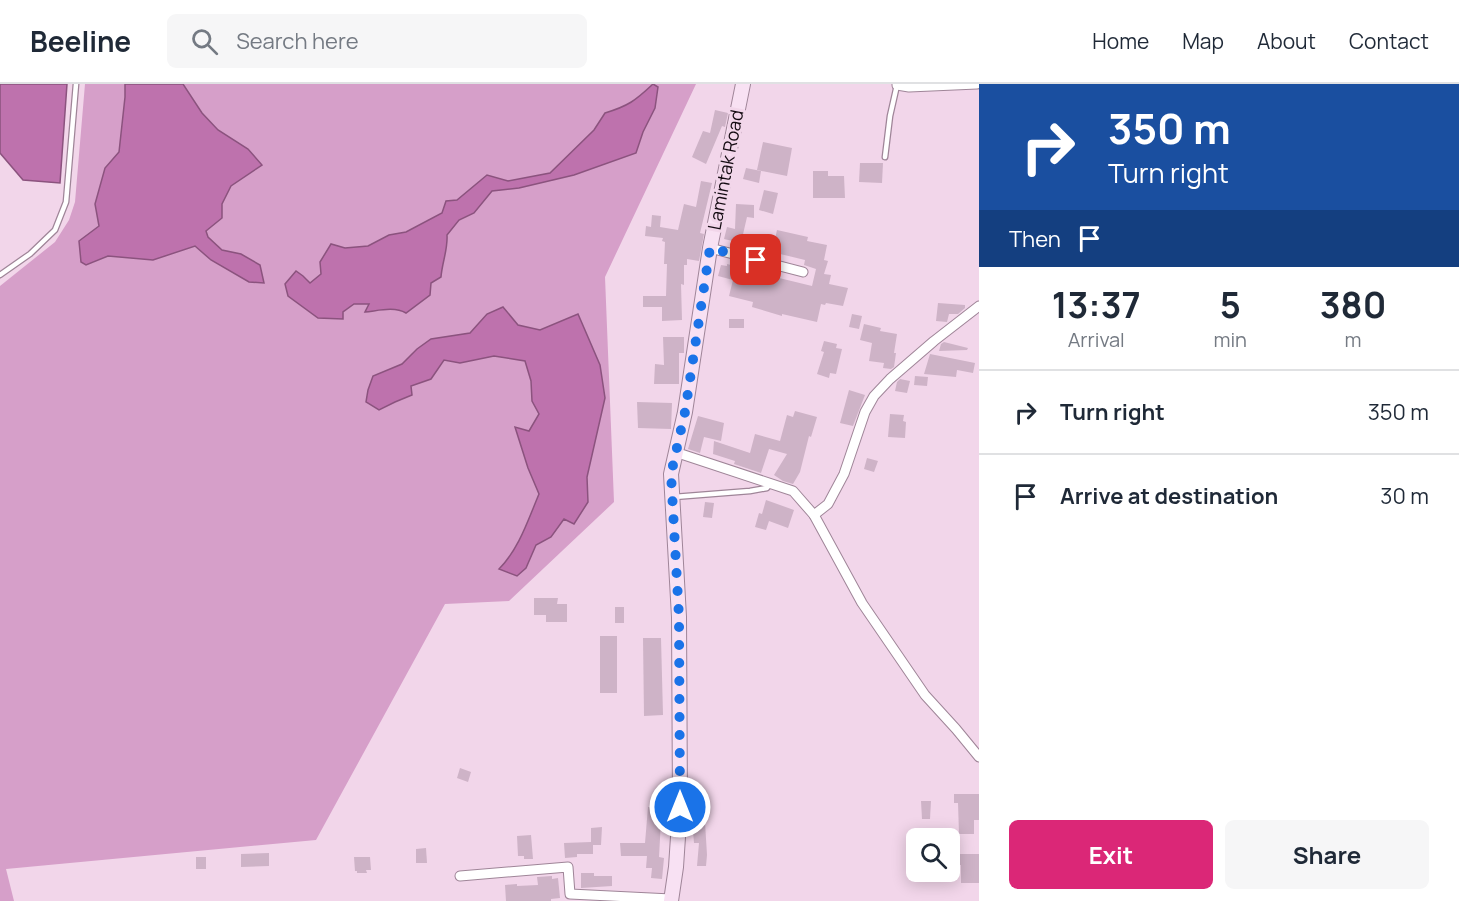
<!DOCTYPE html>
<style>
:root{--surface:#fff;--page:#f6f6f7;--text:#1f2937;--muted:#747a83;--line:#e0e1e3;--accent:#db2777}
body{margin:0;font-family:Manrope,sans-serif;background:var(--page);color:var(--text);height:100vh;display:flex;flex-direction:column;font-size:22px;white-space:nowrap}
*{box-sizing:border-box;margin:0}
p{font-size:20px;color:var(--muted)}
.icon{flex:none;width:33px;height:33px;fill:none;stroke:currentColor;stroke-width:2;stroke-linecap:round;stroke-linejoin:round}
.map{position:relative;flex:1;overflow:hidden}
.panel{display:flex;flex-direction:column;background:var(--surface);width:480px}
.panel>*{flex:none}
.banner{background:#1a4fa0;color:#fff;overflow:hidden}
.tools{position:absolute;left:906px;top:744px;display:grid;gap:12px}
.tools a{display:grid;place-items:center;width:54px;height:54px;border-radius:9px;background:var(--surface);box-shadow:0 3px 15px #0003;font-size:30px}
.pin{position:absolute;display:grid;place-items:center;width:51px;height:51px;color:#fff;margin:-26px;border-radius:12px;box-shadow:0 3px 9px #0006}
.me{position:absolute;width:66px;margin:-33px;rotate:0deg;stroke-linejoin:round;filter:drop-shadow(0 0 4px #0008)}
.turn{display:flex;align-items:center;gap:21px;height:126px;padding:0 30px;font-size:27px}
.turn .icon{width:78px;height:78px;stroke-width:2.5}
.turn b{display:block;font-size:42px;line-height:51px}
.then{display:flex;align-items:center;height:57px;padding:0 30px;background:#0003;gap:12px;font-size:22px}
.eta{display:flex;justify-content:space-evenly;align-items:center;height:102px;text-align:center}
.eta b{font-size:36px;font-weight:700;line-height:42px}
.primary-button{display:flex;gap:12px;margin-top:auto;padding:12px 30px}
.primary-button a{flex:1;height:69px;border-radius:9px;background:var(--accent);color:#fff;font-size:24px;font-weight:700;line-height:69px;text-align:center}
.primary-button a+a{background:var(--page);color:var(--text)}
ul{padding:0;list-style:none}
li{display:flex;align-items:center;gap:18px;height:84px;padding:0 30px;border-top:2px solid var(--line)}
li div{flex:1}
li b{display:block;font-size:22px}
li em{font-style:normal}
header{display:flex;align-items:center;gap:36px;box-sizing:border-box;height:84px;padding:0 30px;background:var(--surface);border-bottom:2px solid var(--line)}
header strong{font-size:28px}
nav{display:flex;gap:33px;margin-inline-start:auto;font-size:21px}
.search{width:420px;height:54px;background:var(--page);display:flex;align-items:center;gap:15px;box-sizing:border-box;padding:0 21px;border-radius:9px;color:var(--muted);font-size:22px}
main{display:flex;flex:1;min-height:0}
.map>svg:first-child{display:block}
.green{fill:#d69fc9}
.water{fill:#be72ad;stroke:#8b537e;stroke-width:1.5}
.building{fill:#ceb3c7}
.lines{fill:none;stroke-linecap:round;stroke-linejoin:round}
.lane-casing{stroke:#9f8598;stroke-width:7}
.street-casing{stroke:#9f8598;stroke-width:11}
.secondary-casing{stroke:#9f8598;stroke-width:16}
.lane{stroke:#fff;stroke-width:4.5}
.street{stroke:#fff;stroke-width:9}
.secondary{stroke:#f8e1f3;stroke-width:14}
.route{stroke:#1a73e8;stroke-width:10;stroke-dasharray:0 18}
.labels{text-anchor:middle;stroke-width:6;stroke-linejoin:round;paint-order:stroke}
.street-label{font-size:18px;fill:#130a11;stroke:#f2d6ea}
</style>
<header>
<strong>Beeline</strong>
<div class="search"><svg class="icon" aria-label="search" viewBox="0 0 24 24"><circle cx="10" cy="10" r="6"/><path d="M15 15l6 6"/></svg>Search here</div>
<nav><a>Home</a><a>Map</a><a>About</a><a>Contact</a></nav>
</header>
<main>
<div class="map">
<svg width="979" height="817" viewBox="0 0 979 817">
<rect width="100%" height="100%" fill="#f2d6ea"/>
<path class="green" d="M85,0H696L605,193L614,418L509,517L445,520L316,756L6,785L14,817H0V202L55,158L69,136L75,118Z"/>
<g class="water">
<path d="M0,0H67L60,99L23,96L0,69Z"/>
<path d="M125,0H183L202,29L218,46L248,65L262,81L231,102L222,120V134L206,147L208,153L222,166L241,170L260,181L264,199L249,198L211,176L195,162L153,176L108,172L86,181L81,178L79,157L99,142L95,120L105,84L119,68L125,13Z"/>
<path d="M653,0L658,3L655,24L643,48L636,69L574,91L519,104L492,107L474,129L459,136L447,151C448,165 442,179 441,193L431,199L430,211L406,229C394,222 377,227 365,228L369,220H354L343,228V235L318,234L288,212L285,200L296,187L303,192L310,199L321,190L320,178L331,160L345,164L368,162L389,151L406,148L442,129L446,117L457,116L487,91L508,97L550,89L594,46L605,29C628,22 635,17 653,0Z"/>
<path d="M503,223L518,241L540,246L578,230L600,281L605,314L587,393L588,418L574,440L564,435L551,453L536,461L526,484L517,492L499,485C519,465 528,436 539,410L528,384L515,343L529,347L539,330L532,317L531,297L525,277L494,272L460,279L444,276L431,295L411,302L412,311L395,318L379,326L366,318L368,306L373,292L402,280L417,265L431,255L470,249L487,230Z"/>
</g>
<g class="building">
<path d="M715,26L728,29L725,43L722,42L706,80L692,73L703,47L710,49Z"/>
<path d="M763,58L792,64L787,92L757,86Z"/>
<path d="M860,79H883L882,99L859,98Z"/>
<path d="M746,84L761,87L759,99L743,95Z"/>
<path d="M813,87H828V92H844L845,114H813Z"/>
<path d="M701,97L712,99L700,149L704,150L699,177L687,175V181H684V201L681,200L682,236L662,237V223H643V212H666L667,180H664L665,158L662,157L663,154L645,152L646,142L651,143L652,131L661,132L660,143L678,146L684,120L696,123Z"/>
<path d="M764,106L778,109L773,130L759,126Z"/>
<path d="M736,120L754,121V134L747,133L741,159L724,155L727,143L735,145Z"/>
<path d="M777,146L808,153L807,157L827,161L824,176L828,177L824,190L831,191L829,200L848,204L843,222L826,219L825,221L821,220L817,238L782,230V232L752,223L753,218L729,212L733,196L718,192L721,181L727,182V180L761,188V187L776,191L775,193L812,202L816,185L804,181L805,176L772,168Z"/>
<path d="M938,219L965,221V224L958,230H949L947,238L936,237Z"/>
<path d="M852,230L862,232L859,245L849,243Z"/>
<rect x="729" y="235" width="15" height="9"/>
<path d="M864,240L881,244L880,247L897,250L894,269H896L894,283L891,285L883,284L884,279L869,277L872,259L860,256Z"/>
<path d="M663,253H684V269H679V300H654L655,280L664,281Z"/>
<path d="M824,257L837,260L836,264L842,265L836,290L830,289L829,294L817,290L824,268L821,267Z"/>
<path d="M944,258L968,264L967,266L939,267L941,260Z"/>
<path d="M930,270L975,279L973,289L957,286L956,293L924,290Z"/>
<path d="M915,292L928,293L927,302L914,301Z"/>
<path d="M900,295L910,297L907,309L895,307L897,298Z"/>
<path d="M849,306L865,311L853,342L840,339Z"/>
<path d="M637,318L672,319L671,345L638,344Z"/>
<path d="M795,327L817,333L811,353L809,352L800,388L793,400L783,397L774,391L787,370L769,365L761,389L734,380L735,377L713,370L714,357L750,369L755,350L780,357L787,331L793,333Z"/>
<path d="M890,330L904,331L903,337L906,338L905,354L888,353Z"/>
<path d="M698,332L724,339L721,357L704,353L700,369L688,365Z"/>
<path d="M867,374L878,377L874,388L864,385Z"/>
<path d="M766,416L794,426L788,444L769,437L766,446L755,443L759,429L762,430Z"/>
<path d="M705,418L714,419L712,434L703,433Z"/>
<path d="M534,514H558L557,520H567V538H546V531H534Z"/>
<rect x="615" y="523" width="9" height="16"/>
<rect x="600" y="552" width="17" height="57"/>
<path d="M643,554H661L663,631L644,632Z"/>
<path d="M460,684L471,688L468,698L457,694Z"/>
<path d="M954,710H979V736H974V750H959L958,719H954Z"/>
<path d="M921,717H931L930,735H922Z"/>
<path d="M648,723L668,724L667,736H661L659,773L664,774L662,795L651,794L652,784H646L647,772H621L620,759H645Z"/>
<path d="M691,738H705L707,771L706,782H697L699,759H694L693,747H691Z"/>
<path d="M602,743L601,761H593V770H577V773L565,774L564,759L591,758V744Z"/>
<path d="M531,751L533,775H524V772H518L517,752Z"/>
<path d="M426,764L427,779H416V765Z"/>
<path d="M269,769V782L241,783V770Z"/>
<path d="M957,770H979V799H961V781H958Z"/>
<rect x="196" y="773" width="10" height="12"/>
<path d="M354,773H370L371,786H366L367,789H357V787H355Z"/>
<path d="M581,789H594V792H612V802L581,804Z"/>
<path d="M552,792V795L558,794L560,814L551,815V817H506L505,801L517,800V802L538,801L537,793Z"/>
</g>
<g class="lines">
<g class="lane-casing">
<g id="lane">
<path d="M885,73L890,32L897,1"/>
<path d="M0,191L30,170L55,146L66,118L76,0"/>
<path d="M674,413L750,407L767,404L770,400"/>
</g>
</g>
<g class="street-casing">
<g id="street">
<path d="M897,0V1L909,3L977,0"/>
<path d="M710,164L803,188"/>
<path d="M675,368L793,407L814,431L862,519L925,611L956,645L979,673"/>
<path d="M814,431L828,420L844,390L865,328L874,312L890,295L934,257L979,222"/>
<path d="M460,792L568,783L570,810L671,815"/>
</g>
</g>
<g class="secondary-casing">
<path id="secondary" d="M671,817L676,783L680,723L679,533L671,390L685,328L710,164L743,0"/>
</g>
<use href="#lane" class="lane"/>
<use href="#street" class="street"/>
<use href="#secondary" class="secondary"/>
</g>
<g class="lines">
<path class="route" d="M680,723L679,533L671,390L685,328L710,164L756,176"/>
</g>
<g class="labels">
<g class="street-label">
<text transform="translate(726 86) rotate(-79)" y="6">Lamintak Road</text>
</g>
</g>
</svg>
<div class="tools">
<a><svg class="icon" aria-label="search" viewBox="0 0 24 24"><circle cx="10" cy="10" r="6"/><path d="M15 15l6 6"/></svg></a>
</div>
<div class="pin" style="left:756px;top:176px;background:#d93025"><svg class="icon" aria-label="arrive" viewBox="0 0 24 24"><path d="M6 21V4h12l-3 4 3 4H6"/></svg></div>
<svg class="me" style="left:680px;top:723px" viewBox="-20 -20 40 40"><circle r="17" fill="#1a73e8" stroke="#fff" stroke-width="3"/><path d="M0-11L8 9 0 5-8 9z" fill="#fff"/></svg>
</div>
<section class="panel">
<div class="banner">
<div class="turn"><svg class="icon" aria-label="right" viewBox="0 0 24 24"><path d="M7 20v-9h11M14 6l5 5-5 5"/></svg><div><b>350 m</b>Turn right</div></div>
<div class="then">Then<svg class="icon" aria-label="arrive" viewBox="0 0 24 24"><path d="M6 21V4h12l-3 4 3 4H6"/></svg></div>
</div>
<div class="eta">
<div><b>13:37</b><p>Arrival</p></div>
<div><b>5</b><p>min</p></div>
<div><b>380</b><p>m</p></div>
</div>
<ul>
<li><svg class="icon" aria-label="right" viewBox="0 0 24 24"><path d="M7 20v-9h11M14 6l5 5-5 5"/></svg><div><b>Turn right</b></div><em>350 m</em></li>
<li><svg class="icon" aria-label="arrive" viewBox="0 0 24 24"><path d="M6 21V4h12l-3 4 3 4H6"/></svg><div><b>Arrive at destination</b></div><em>30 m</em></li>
</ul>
<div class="primary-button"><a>Exit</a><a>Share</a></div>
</section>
</main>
